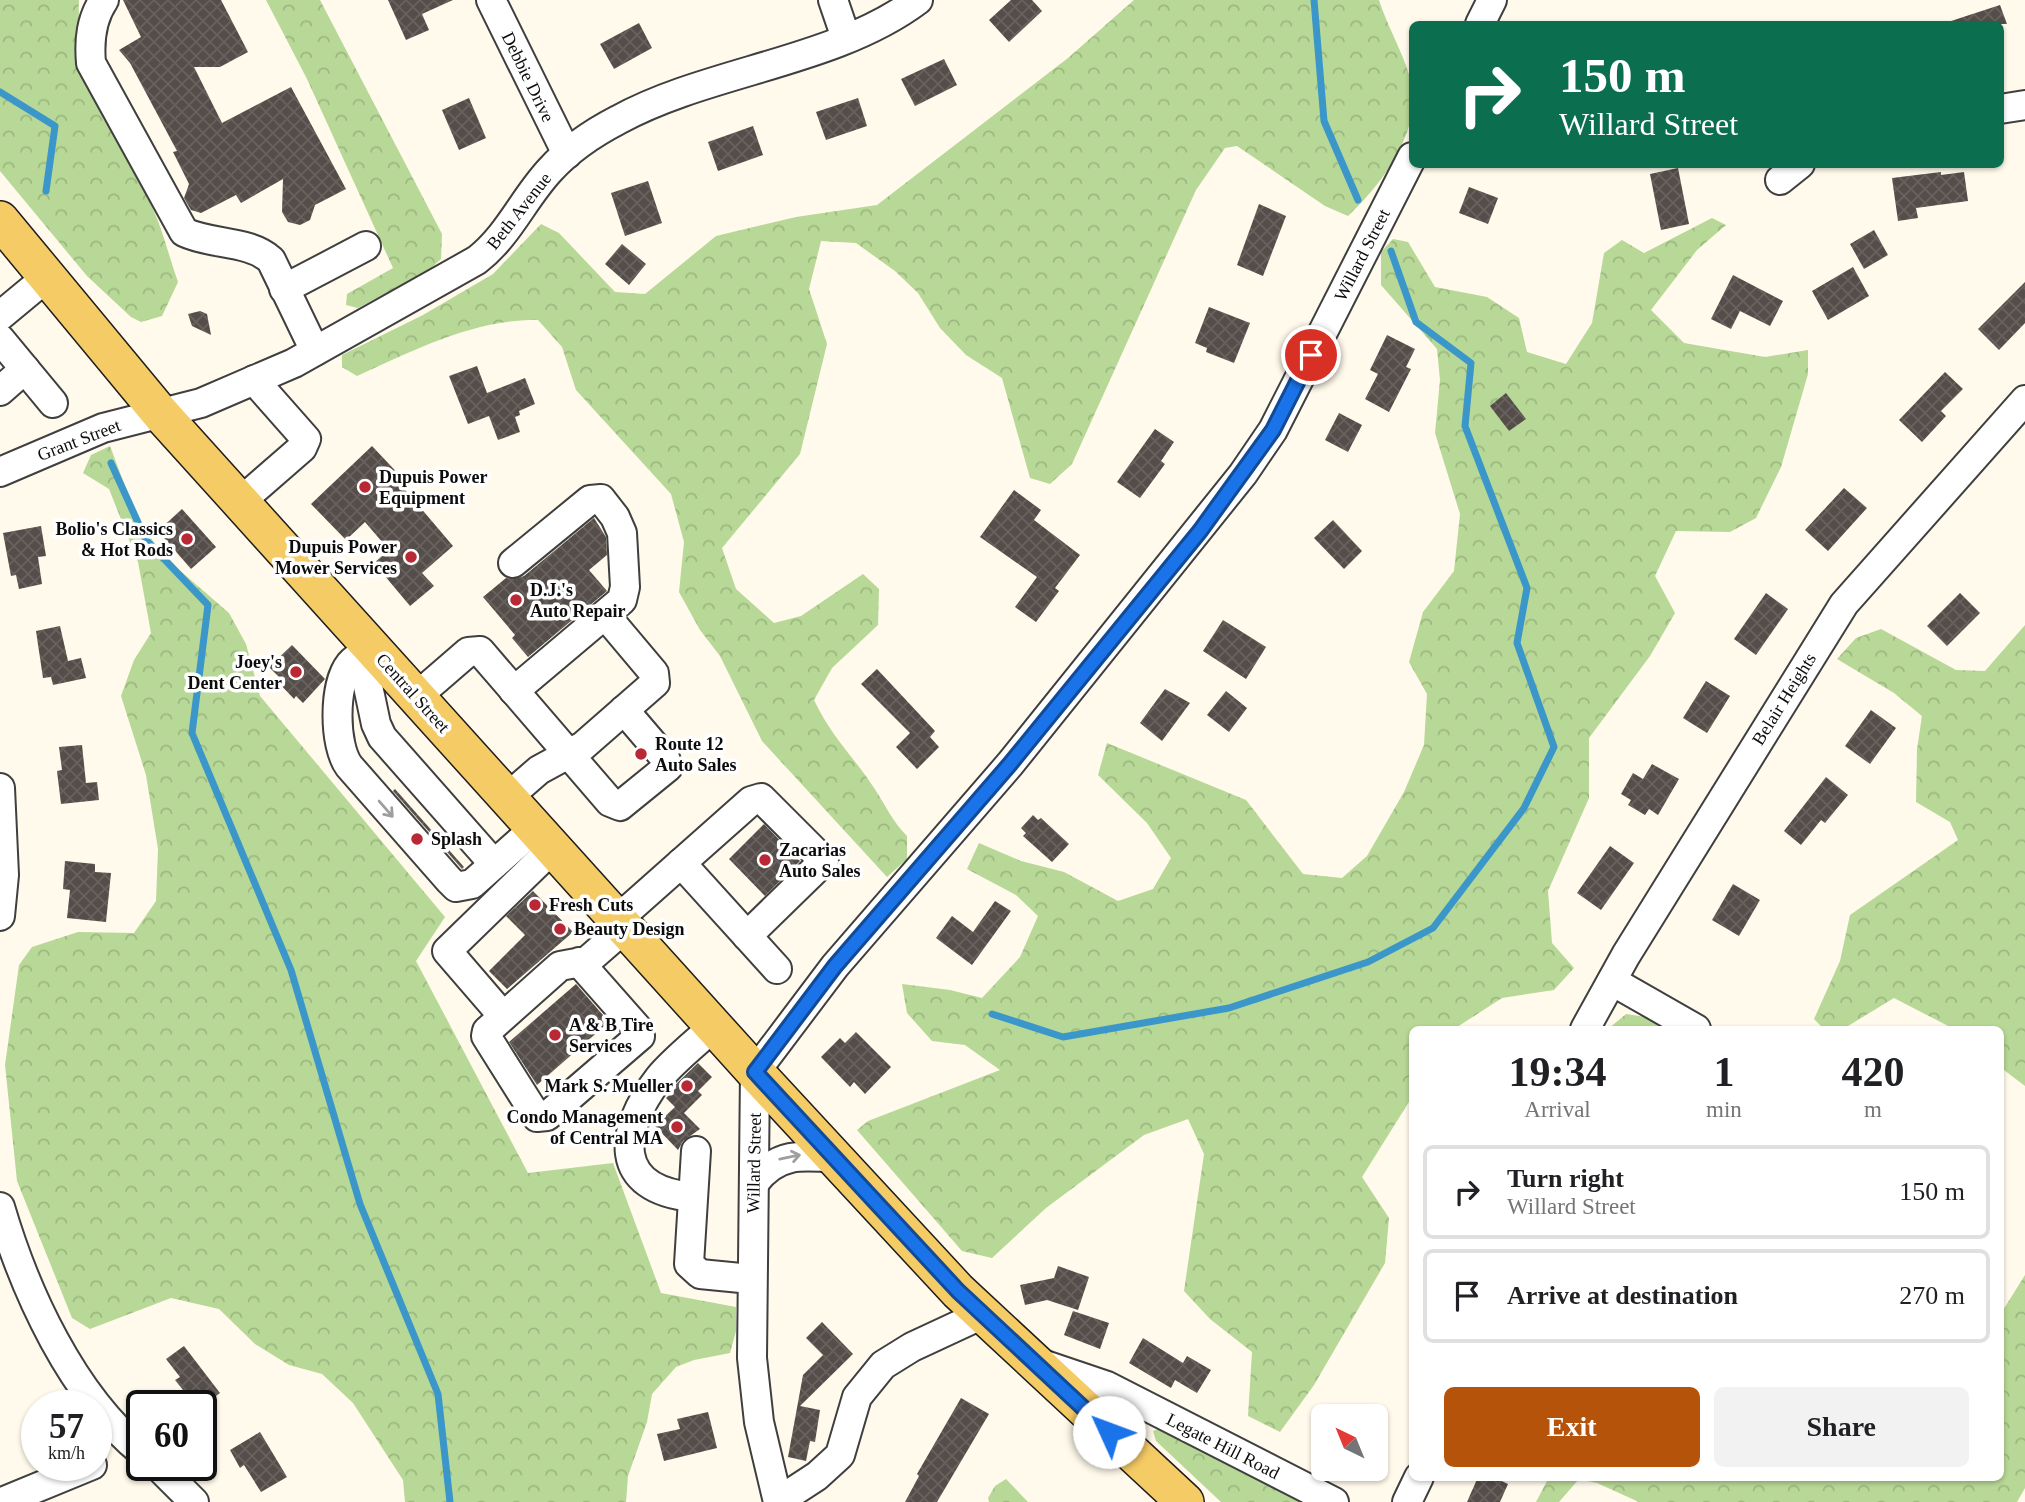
<!DOCTYPE html>
<style>
:root{--surface:#fff;--page:#f2f2f2;--text:#202124;--muted:#757577;--line:#e0e0e0;--accent:#b45309}
body{margin:0;font-family:"Times New Roman",serif;background:var(--page);color:var(--text);height:100vh;display:flex;flex-direction:column;font-size:26px;white-space:nowrap}
*{box-sizing:border-box;margin:0}
p{font-size:23px;color:var(--muted)}
.icon{flex:none;width:38px;height:38px;fill:none;stroke:currentColor;stroke-width:2;stroke-linecap:round;stroke-linejoin:round}
.map{position:relative;flex:1;overflow:hidden}
.side{position:absolute;left:1409px;top:1026px;width:595px;height:455px;display:flex;flex-direction:column;background:var(--surface);border-radius:10px;box-shadow:0 2px 5px #0004}
.side>*{flex:none}
.banner{position:absolute;left:1409px;top:21px;width:595px;height:147px;border-radius:10px;box-shadow:0 2px 5px #0004;background:#0b6e4f;color:#fff;overflow:hidden}
.needle{width:46px;rotate:317deg}
.controls{position:absolute;left:1311px;top:1404px;display:grid;gap:14px}
.controls a{display:grid;place-items:center;width:77px;height:77px;border-radius:10px;background:var(--surface);box-shadow:0 2px 5px #0004;font-size:35px}
.speed{position:absolute;left:21px;top:1390px;display:flex;gap:14px;font-size:35px;font-weight:700;text-align:center}
.speed>*{display:grid;place-content:center;width:91px;height:91px;border-radius:50%;background:var(--surface);box-shadow:0 2px 5px #0004;line-height:1}
.speed small{font-size:18px;font-weight:400}
.speed .limit{border:4px solid #111;border-radius:10px;background:#fff;color:#111}
.pin{position:absolute;display:grid;place-items:center;width:60px;height:60px;color:#fff;margin:-30px;border:4px solid #fff;border-radius:50%;box-shadow:0 2px 7px #0007}
.me{position:absolute;width:77px;margin:-38px;rotate:313deg;stroke-linejoin:round;filter:drop-shadow(0 0 5px #0008)}
.turn{display:flex;align-items:center;gap:24px;height:147px;padding:0 35px;font-size:32px}
.turn .icon{width:91px;height:91px;stroke-width:2.5}
.turn b{display:block;font-size:49px;line-height:60px}
.eta{display:flex;justify-content:space-evenly;align-items:center;height:119px;text-align:center}
.eta b{font-size:42px;font-weight:600;line-height:49px}
.primary-button{display:flex;gap:14px;margin-top:auto;padding:14px 35px}
.primary-button a{flex:1;height:80px;border-radius:10px;background:var(--accent);color:#fff;font-size:28px;font-weight:600;line-height:80px;text-align:center}
.primary-button a+a{background:var(--page);color:var(--text)}
ul{padding:0;list-style:none}
li{display:flex;align-items:center;gap:21px;height:94px;margin:0 14px 10px;padding:0 21px;border:4px solid var(--line);border-radius:10px}
li div{flex:1}
li b{display:block;font-size:26px}
li em{font-style:normal}
.map>svg:first-child{display:block}
.forest{fill:url(#forest-crowns)}
.lines{fill:none;stroke-linecap:round;stroke-linejoin:round}
.stream{stroke:#3b97c9;stroke-width:7}
.building{fill:url(#building-cross-hatch)}
.minor-casing{stroke:#3f3f3f;stroke-width:32}
.major-casing{stroke:#1d1d1d;stroke-width:40}
.minor{stroke:#fff;stroke-width:28}
.major{stroke:#f5cb65;stroke-width:37}
.oneway{stroke:#9e9e9e}
.route-casing{stroke:#114b97;stroke-width:18}
.route{stroke:#1a73e8;stroke-width:12}
.poi-dot{fill:#b82835;stroke:#fff;stroke-width:2.5}
.labels{text-anchor:middle;stroke-width:7;stroke-linejoin:round;paint-order:stroke}
.street-label{font-size:18px;fill:#0c0c0c;stroke:#fff}
.poi-label{font-size:18px;font-weight:bold;fill:#0c0c0c;stroke:#fff;text-anchor:start}
</style>
<div class="map">
<svg width="2025" height="1502" viewBox="0 0 2025 1502">
<defs>
<pattern id="forest-crowns" width="20" height="18" patternUnits="userSpaceOnUse" patternTransform="scale(1.75)"><rect width="20" height="18" fill="#b7d896"/><path d="M2 6a3 3 0 1 1 6 0M12 15a3 3 0 1 1 6 0" fill="none" stroke="#9cb880"/></pattern>
<pattern id="building-cross-hatch" width="8" height="8" patternUnits="userSpaceOnUse" patternTransform="scale(1.75)"><rect width="8" height="8" fill="#544d49"/><path d="M0 0l8 8M0 8l8-8" fill="none" stroke="#68625f"/></pattern>
</defs>
<rect width="100%" height="100%" fill="#fffaeb"/>
<g class="forest">
<path d="M0,0H79C74,79 130,150 158,221C165,240 171,262 178,282L162,316L141,322L131,317L87,276L0,171Z"/>
<path d="M266,0H320L442,234L441,259L428,271L358,308L346,305L347,294L393,268L307,79Z"/>
<path d="M1134,0H1379C1387,26 1408,62 1412,86C1420,134 1381,185 1348,216L1325,206L1237,146L1225,148L1196,190L1072,464L1050,484L1030,478L1002,378L966,355L940,328L918,293L895,271L856,243L821,241L809,289L827,344L800,454L722,548L736,589L774,623L801,616L863,574L879,589L878,625L832,668L814,700C832,738 855,758 876,791C887,808 893,822 907,836V859L887,877L762,741L720,656L700,630L679,592L684,542L671,494L576,390L562,347L538,320C474,319 415,350 357,376L342,367V355L423,315L493,274L541,224L559,233L615,292L645,294L716,236L796,217L877,205L1068,58Z"/>
<path d="M1712,218L1726,225L1697,250L1651,310L1684,343L1765,357L1808,350V374L1781,467L1756,518L1730,532L1676,531L1655,576L1675,613L1650,656L1589,738V798L1548,891L1552,943L1574,968L1554,990L1502,998L1454,1029H1412V1097L1362,1177L1389,1218L1385,1263L1314,1385L1280,1432L1248,1416L1252,1352L1210,1319L1184,1291L1204,1154L1188,1119L1144,1135L1046,1208L992,1258L962,1251L857,1130L868,1121L1000,1070L965,1045L932,1041L907,1013L902,984L950,990L982,998L1020,957L1038,916L1016,895L967,869L979,843L1021,861L1064,872L1118,901L1153,889L1171,858L1147,823L1098,775L1107,743L1246,800L1303,874L1342,878L1367,856L1404,792L1424,745L1427,694L1409,662L1423,612L1454,571L1460,514L1435,433L1440,380L1437,349L1381,285V252L1393,239L1408,242L1435,287L1487,297L1519,318L1527,352L1566,364L1592,323L1604,253L1622,240L1644,253Z"/>
<path d="M110,446L136,515L162,555L229,613L246,644L260,696L445,917L416,961L528,1173L613,1163L661,1293L736,1307V1331L730,1353L694,1360L676,1367L652,1394L647,1422L628,1476L626,1502H405L403,1480L353,1403L322,1374L289,1365L255,1344L219,1309L171,1298L90,1329L72,1318L17,1181L5,1065L19,965L32,947L78,932L134,933L156,901L158,849L146,775L121,696L134,660L151,633L138,562L109,489L83,473L91,455Z"/>
<path d="M2025,625V1086L2000,1067V1029H1954L1894,998L1843,1029H1824L1814,1019L1840,961L1850,915L1958,840L1950,822L1916,802L1917,749L1922,716L1894,693L1837,659L1856,638L1881,629L1956,670L1985,671Z"/>
<path d="M1626,1014L1646,1017L1666,1029H1608Z"/>
<path d="M2025,1275V1488L2017,1502H1639L1597,1483L1579,1479L1559,1502H1536L1549,1477H2000V1315Z"/>
<path d="M1158,1429L1310,1502H1221L1156,1441L1153,1431Z"/>
<path d="M1006,1479L1028,1502H989L988,1498L995,1486Z"/>
</g>
<g class="lines">
<g class="stream">
<path d="M1314,0L1324,121L1358,200"/>
<path d="M0,92L55,126L46,191"/>
<path d="M111,463L146,540L208,605L192,733L291,970L360,1204L438,1394L450,1502"/>
<path d="M992,1014L1063,1037L1229,1008L1368,962L1433,928L1524,808L1554,747L1517,643L1527,588L1465,426L1471,363L1416,322L1391,251"/>
</g>
</g>
<g class="building">
<path d="M123,0H221L248,52L220,67H194L222,123L291,87L346,189L315,205L310,220L300,225L288,222L282,212L283,179L241,203L236,195L201,213L191,210L184,198L189,184L173,152L177,151L130,63L119,50L141,37Z"/>
<path d="M388,0H453L422,14L429,30L406,40Z"/>
<path d="M1011,0H1032L1042,11L1009,42L989,20Z"/>
<path d="M2000,5L2007,24H1952L1951,21Z"/>
<path d="M639,23L652,48L614,69L600,44Z"/>
<path d="M944,59L957,85L915,106L901,79Z"/>
<path d="M469,98L486,138L459,150L442,110Z"/>
<path d="M858,98L867,126L826,140L816,112Z"/>
<path d="M753,126L763,155L718,171L708,142Z"/>
<path d="M1678,168L1689,224L1661,230L1650,174Z"/>
<path d="M1941,172V175L1964,172L1968,201L1916,208L1918,218L1898,221L1892,178Z"/>
<path d="M648,181L662,223L625,236L611,193Z"/>
<path d="M1469,187L1498,198L1488,224L1459,213Z"/>
<path d="M1259,204L1286,216L1263,276L1237,265Z"/>
<path d="M1874,230L1888,255L1864,269L1850,244Z"/>
<path d="M622,244L646,264L629,285L605,264Z"/>
<path d="M1853,267L1869,296L1828,320L1812,291Z"/>
<path d="M1733,275L1783,301L1770,326L1740,311L1731,329L1711,319Z"/>
<path d="M2025,282V323L1999,350L1978,329Z"/>
<path d="M1209,307L1250,323L1234,363L1206,352L1207,348L1195,343Z"/>
<path d="M200,311L207,314L211,335L192,326L188,314Z"/>
<path d="M1387,335L1415,349L1406,367L1411,369L1389,412L1365,399L1378,374L1370,370Z"/>
<path d="M477,366L487,393L525,378L535,404L519,411L520,415L515,417L520,432L498,440L489,416L468,424L449,376Z"/>
<path d="M1945,372L1963,389L1941,411L1946,416L1922,442L1899,420Z"/>
<path d="M1506,393L1526,419L1509,431L1490,406Z"/>
<path d="M1339,413L1362,425L1348,452L1325,440Z"/>
<path d="M1155,429L1174,442L1161,461L1165,464L1140,498L1117,482Z"/>
<path d="M372,446L406,482L402,486L453,546L422,573L434,586L410,606L374,563L389,550L365,522L346,540L311,504Z"/>
<path d="M1844,488L1867,508L1828,551L1805,530Z"/>
<path d="M1014,490L1041,510L1034,520L1080,555L1055,588L1059,591L1036,622L1015,607L1037,577L980,537Z"/>
<path d="M182,509L216,547L191,569L158,531Z"/>
<path d="M594,518L606,537L607,555L589,570L607,591L528,657L512,638L515,635L483,597L506,578L515,579L524,576Z"/>
<path d="M1333,520L1362,551L1344,569L1314,538Z"/>
<path d="M41,526L46,556L38,557L42,584L19,589L16,575L11,576L3,533Z"/>
<path d="M1766,593L1788,609L1756,655L1734,639Z"/>
<path d="M1960,593L1980,613L1947,646L1927,626Z"/>
<path d="M1223,620L1266,647L1246,679L1203,651Z"/>
<path d="M60,626L68,661L81,658L86,678L53,685L51,677L43,678L36,631Z"/>
<path d="M292,645L325,679L303,703L296,696L294,699L276,680L279,677L269,667Z"/>
<path d="M877,669L935,731L930,737L939,747L917,769L896,747L910,733L861,684Z"/>
<path d="M1706,681L1730,696L1707,733L1683,718Z"/>
<path d="M1165,689L1190,703L1162,741L1140,723Z"/>
<path d="M1226,691L1247,708L1229,732L1207,715Z"/>
<path d="M1871,710L1896,728L1870,764L1845,746Z"/>
<path d="M82,745L86,783L97,782L99,800L61,804L57,771L62,770L59,747Z"/>
<path d="M1652,764L1679,779L1658,815L1649,809L1645,815L1628,805L1631,800L1621,794L1633,773L1643,779Z"/>
<path d="M1826,777L1848,795L1825,823L1821,820L1801,845L1784,831Z"/>
<path d="M395,789L464,867L462,869L393,791Z"/>
<path d="M1033,815L1038,820L1041,818L1069,844L1052,862L1023,836L1026,833L1021,828Z"/>
<path d="M764,824L800,861L765,896L729,859Z"/>
<path d="M1610,846L1634,863L1601,910L1577,893Z"/>
<path d="M65,861L95,864V872L111,873L106,922L67,918L70,890L63,889Z"/>
<path d="M1733,884L1760,900L1739,936L1712,920Z"/>
<path d="M533,891L573,932L507,989L489,971L525,935L506,916Z"/>
<path d="M995,901L1011,911L972,965L936,938L952,916L973,932Z"/>
<path d="M576,984L609,1022L537,1085L509,1042Z"/>
<path d="M856,1032L891,1067L865,1094L854,1082L850,1087L821,1057L840,1038L845,1043Z"/>
<path d="M698,1063L712,1077L698,1091L702,1095L684,1113L700,1129L683,1141L678,1150L655,1126L675,1107L666,1098L674,1090L672,1088Z"/>
<path d="M1058,1266L1089,1277L1078,1310L1047,1300L1025,1305L1020,1285L1054,1278Z"/>
<path d="M1073,1311L1109,1323L1100,1349L1064,1335Z"/>
<path d="M822,1322L853,1354L800,1406L820,1410L815,1442L810,1441L806,1461L788,1457L803,1375L823,1355L806,1338Z"/>
<path d="M1143,1338L1183,1363L1187,1356L1211,1370L1197,1393L1175,1380L1171,1388L1129,1363Z"/>
<path d="M184,1346L220,1393L201,1407L195,1405L175,1380L180,1377L166,1359Z"/>
<path d="M961,1398L989,1414L937,1502H905L919,1476L917,1474Z"/>
<path d="M708,1412L717,1448L664,1461L657,1434L680,1429L677,1419Z"/>
<path d="M260,1432L287,1477L261,1492L244,1465L240,1468L230,1450Z"/>
<path d="M1478,1477H1493L1508,1484L1500,1502H1467Z"/>
</g>
<g class="lines">
<g class="minor-casing">
<g id="minor">
<path d="M104,0C91,19 89,40 91,63L184,232C211,245 249,240 271,260L315,351"/>
<path d="M491,0L567,154"/>
<path d="M833,0L846,38"/>
<path d="M1480,24L1492,0"/>
<path d="M2000,109L2025,105"/>
<path d="M1780,180L1800,164"/>
<path d="M284,289L366,246"/>
<path d="M0,316L47,277"/>
<path d="M0,339L53,403"/>
<path d="M0,391L25,369"/>
<path d="M0,472L103,428L201,403L294,363L477,260C509,235 523,199 550,170C569,149 593,133 618,120C709,70 834,63 918,0"/>
<path d="M240,502L302,448L306,439L254,380"/>
<path d="M513,563L590,500L601,499L615,517L622,533L625,587L622,600L514,691"/>
<path d="M373,648C365,653 356,657 350,664C333,685 334,746 349,766L449,880L456,887L472,884L535,828"/>
<path d="M373,648L365,657L364,667L376,724L382,737L494,864"/>
<path d="M416,697L468,652L480,651L610,802L620,806L668,767L665,758L624,710"/>
<path d="M0,788L4,875L0,916"/>
<path d="M508,797L539,770L583,746L655,683L654,673L606,616"/>
<path d="M681,863L777,969"/>
<path d="M618,919L751,801L761,798L824,861L747,936"/>
<path d="M579,962L639,1030L640,1036L547,1116L537,1117L486,1036L487,1031L560,966L587,961L626,927"/>
<path d="M1612,981L1696,1029"/>
<path d="M503,1016L447,951L553,848"/>
<path d="M1585,1029L1626,955L1844,604L2025,400"/>
<path d="M696,1151L689,1264L700,1274L751,1279"/>
<path d="M755,1182C777,1153 801,1155 835,1158"/>
<path d="M692,1197C612,1189 618,1131 659,1078C675,1059 696,1043 714,1026"/>
<path d="M0,1207C25,1292 72,1395 142,1452"/>
<path d="M1039,1363L1107,1386L1334,1502"/>
<path d="M157,1465L194,1502"/>
<path d="M788,1495L817,1476L840,1455L857,1397L883,1365L912,1347L983,1314"/>
<path d="M2,1502L92,1465"/>
<path d="M778,1502L759,1422L752,1358L755,1072L835,966L1010,764L1243,474L1273,430L1412,157"/>
<path d="M1407,1502L1419,1477"/>
</g>
</g>
<g class="major-casing">
<path id="major" d="M0,220L160,413L755,1072L958,1291L1185,1502"/>
</g>
<use href="#minor" class="minor"/>
<use href="#major" class="major"/>
</g>
<defs><path id="oneway-shaft" d="M-6 0H5M1.5-3L5.5 0L1.5 3" fill="none" stroke-width="1.6" stroke-linecap="round" stroke-linejoin="round" transform="scale(1.75)"/></defs>
<g class="oneway">
<use href="#oneway-shaft" transform="translate(386 809) rotate(49)"/>
<use href="#oneway-shaft" transform="translate(790 1157) rotate(-12)"/>
</g>
<g class="lines">
<g class="route-casing">
<path id="route" d="M1109,1432L958,1291L755,1072L835,966L1010,764L1200,531L1273,430L1311,355"/>
</g>
<use href="#route" class="route"/>
</g>
<g class="poi-dot">
<circle cx="365" cy="487" r="7"/>
<circle cx="187" cy="539" r="7"/>
<circle cx="411" cy="557" r="7"/>
<circle cx="516" cy="600" r="7"/>
<circle cx="296" cy="672" r="7"/>
<circle cx="641" cy="754" r="7"/>
<circle cx="417" cy="839" r="7"/>
<circle cx="765" cy="860" r="7"/>
<circle cx="535" cy="905" r="7"/>
<circle cx="560" cy="929" r="7"/>
<circle cx="555" cy="1035" r="7"/>
<circle cx="687" cy="1086" r="7"/>
<circle cx="677" cy="1127" r="7"/>
</g>
<g class="labels">
<g class="street-label">
<text transform="translate(528 77) rotate(64)" y="6">Debbie Drive</text>
<text transform="translate(519 211) rotate(-52)" y="6">Beth Avenue</text>
<text transform="translate(1362 255) rotate(-63)" y="6">Willard Street</text>
<text transform="translate(79 440) rotate(-21)" y="6">Grant Street</text>
<text transform="translate(413 693) rotate(48)" y="6">Central Street</text>
<text transform="translate(1784 699) rotate(-58)" y="6">Belair Heights</text>
<text transform="translate(754 1163) rotate(-89)" y="6">Willard Street</text>
<text transform="translate(1223 1446) rotate(27)" y="6">Legate Hill Road</text>
</g>
<g class="poi-label">
<text x="379" y="483">Dupuis Power<tspan x="379" dy="21">Equipment</tspan></text>
<text x="173" y="535" text-anchor="end">Bolio's Classics<tspan x="173" dy="21">&amp; Hot Rods</tspan></text>
<text x="397" y="553" text-anchor="end">Dupuis Power<tspan x="397" dy="21">Mower Services</tspan></text>
<text x="530" y="596">D.J.'s<tspan x="530" dy="21">Auto Repair</tspan></text>
<text x="282" y="668" text-anchor="end">Joey's<tspan x="282" dy="21">Dent Center</tspan></text>
<text x="655" y="750">Route 12<tspan x="655" dy="21">Auto Sales</tspan></text>
<text x="431" y="845">Splash</text>
<text x="779" y="856">Zacarias<tspan x="779" dy="21">Auto Sales</tspan></text>
<text x="549" y="911">Fresh Cuts</text>
<text x="574" y="935">Beauty Design</text>
<text x="569" y="1031">A &amp; B Tire<tspan x="569" dy="21">Services</tspan></text>
<text x="673" y="1092" text-anchor="end">Mark S. Mueller</text>
<text x="663" y="1123" text-anchor="end">Condo Management<tspan x="663" dy="21">of Central MA</tspan></text>
</g>
</g>
</svg>
<div class="controls">
<a><svg class="needle" viewBox="-14 -14 28 28"><path d="M0-13l5 13h-10z" fill="#e53935"/><path d="M0 13l5-13h-10z" fill="#757577"/></svg></a>
</div>
<div class="speed"><div>57<small>km/h</small></div><div class="limit">60</div></div>
<div class="pin" style="left:1311px;top:355px;background:#d93025"><svg class="icon" aria-label="arrive" viewBox="0 0 24 24"><path d="M6 21V4h12l-3 4 3 4H6"/></svg></div>
<svg class="me" style="left:1109px;top:1432px" viewBox="-20 -20 40 40"><circle r="19" fill="#fff"/><path d="M0-13L10 11 0 6-10 11z" fill="#1a73e8"/></svg>
<div class="banner">
<div class="turn"><svg class="icon" aria-label="right" viewBox="0 0 24 24"><path d="M7 20v-9h11M14 6l5 5-5 5"/></svg><div><b>150 m</b>Willard Street</div></div>
</div>
<section class="side">
<div class="eta">
<div><b>19:34</b><p>Arrival</p></div>
<div><b>1</b><p>min</p></div>
<div><b>420</b><p>m</p></div>
</div>
<ul>
<li><svg class="icon" aria-label="right" viewBox="0 0 24 24"><path d="M7 20v-9h11M14 6l5 5-5 5"/></svg><div><b>Turn right</b><p>Willard Street</p></div><em>150 m</em></li>
<li><svg class="icon" aria-label="arrive" viewBox="0 0 24 24"><path d="M6 21V4h12l-3 4 3 4H6"/></svg><div><b>Arrive at destination</b></div><em>270 m</em></li>
</ul>
<div class="primary-button"><a>Exit</a><a>Share</a></div>
</section>
</div>
